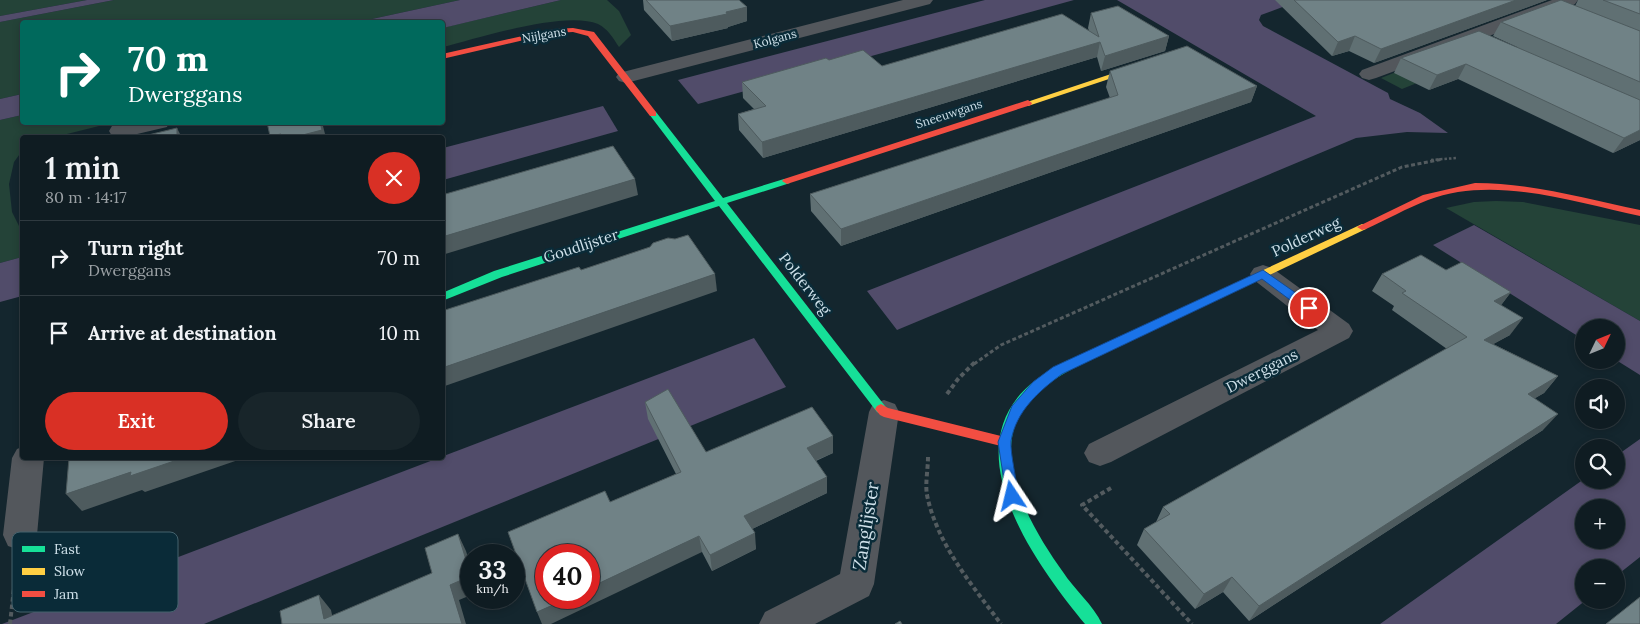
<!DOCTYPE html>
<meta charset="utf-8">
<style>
:root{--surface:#0f1c22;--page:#18252a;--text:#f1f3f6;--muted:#9ba1a5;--line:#2f3a40;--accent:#d93025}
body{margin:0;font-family:Lora,serif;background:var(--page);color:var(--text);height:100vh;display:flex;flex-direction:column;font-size:19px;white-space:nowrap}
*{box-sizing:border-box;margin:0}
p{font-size:16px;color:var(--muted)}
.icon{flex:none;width:28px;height:28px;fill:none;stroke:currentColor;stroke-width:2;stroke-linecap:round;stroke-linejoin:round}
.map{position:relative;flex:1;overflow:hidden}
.drawer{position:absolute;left:20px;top:135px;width:425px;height:325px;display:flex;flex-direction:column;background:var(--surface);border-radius:5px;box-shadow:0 2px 8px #0003,0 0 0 1px var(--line)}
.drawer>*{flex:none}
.hud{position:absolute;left:20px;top:20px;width:425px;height:105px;border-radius:5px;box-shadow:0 2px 8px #0003,0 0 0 1px var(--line);background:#00695c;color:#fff;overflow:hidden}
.needle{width:32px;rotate:47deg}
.tools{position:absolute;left:1575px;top:319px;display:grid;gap:10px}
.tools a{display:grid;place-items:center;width:50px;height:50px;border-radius:50%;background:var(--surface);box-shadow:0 2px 8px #0003,0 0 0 1px var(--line);font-size:25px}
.speed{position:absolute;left:460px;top:544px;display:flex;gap:10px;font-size:25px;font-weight:700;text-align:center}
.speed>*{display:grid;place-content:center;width:65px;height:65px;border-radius:50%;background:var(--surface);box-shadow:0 2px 8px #0003,0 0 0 1px var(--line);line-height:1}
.speed small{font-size:12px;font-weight:400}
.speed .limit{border:8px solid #d22;background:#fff;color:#111}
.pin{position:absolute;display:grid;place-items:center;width:42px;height:42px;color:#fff;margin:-21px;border:2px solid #fff;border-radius:50%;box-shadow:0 1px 5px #0007}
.me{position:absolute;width:55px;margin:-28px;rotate:350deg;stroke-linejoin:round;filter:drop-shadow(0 0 4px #0008)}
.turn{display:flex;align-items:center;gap:18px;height:105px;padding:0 25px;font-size:22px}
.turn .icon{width:65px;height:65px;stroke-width:2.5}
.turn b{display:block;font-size:35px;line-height:42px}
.round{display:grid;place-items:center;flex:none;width:52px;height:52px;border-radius:26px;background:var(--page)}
.overview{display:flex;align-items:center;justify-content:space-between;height:85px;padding:0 25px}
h1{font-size:30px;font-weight:600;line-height:38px}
.button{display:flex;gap:10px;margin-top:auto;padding:10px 25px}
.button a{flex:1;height:58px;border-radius:30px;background:var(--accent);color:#fff;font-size:20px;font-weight:600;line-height:58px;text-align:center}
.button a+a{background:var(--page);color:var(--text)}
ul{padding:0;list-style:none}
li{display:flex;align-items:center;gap:15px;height:75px;padding:0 25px;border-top:1px solid var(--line)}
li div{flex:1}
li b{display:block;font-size:19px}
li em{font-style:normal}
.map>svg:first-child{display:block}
.green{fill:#244338}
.water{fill:#514c6a;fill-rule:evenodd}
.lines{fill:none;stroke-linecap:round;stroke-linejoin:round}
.path-far2{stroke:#535b5f;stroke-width:2.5;stroke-dasharray:2.5 2;stroke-linecap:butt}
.path-far1{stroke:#535b5f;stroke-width:3;stroke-dasharray:4 2.5;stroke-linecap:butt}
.path{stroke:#535b5f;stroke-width:4;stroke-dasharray:4.5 3;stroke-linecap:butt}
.street{fill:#53575c;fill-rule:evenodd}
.fast{fill:#16e098;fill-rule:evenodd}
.slow{fill:#ffcf43;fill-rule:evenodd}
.jam{fill:#f24e42;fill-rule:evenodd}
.wall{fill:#607073}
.shaded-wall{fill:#4e5b5e}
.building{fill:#708286;stroke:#4e5b5e}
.route{fill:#1a73e8;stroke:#114b97}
.labels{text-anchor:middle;stroke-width:5;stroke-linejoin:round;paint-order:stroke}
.far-street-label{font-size:12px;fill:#cfe1ea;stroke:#0a2b38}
.street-label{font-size:15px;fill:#cfe1ea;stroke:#0a2b38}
.near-street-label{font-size:18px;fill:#cfe1ea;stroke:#0a2b38}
.key{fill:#0a2b38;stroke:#45626d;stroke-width:1}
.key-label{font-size:14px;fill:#cfe1ea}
</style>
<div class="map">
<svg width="1640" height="624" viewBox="0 0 1640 624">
<rect width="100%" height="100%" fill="#14262e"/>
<g class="green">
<path d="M0,0H87L0,16Z"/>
<path d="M114,0H460L358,22H22V94L0,99V22Z"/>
<path d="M561,0H607L619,11L631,35L619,47C613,38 608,29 598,24C566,10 478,38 443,47L442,28Z"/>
<path d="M1416,64L1437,75L1402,89L1381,78Z"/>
<path d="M22,115V122L111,123L55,137L22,138V151L14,162L9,184L12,212L22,232V257L0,263V120Z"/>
<path d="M1496,201L1523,202L1640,225V321L1446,208L1474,202Z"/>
</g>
<g class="water">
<path d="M87,0H114L0,22V16Z"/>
<path d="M460,0H561L443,28L442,22H358Z"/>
<path d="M985,0H1074L698,104L678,80Z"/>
<path d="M1117,0H1301L1261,15L1259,20L1263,26L1388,93L1390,99L1420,113L1448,133L1407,132L1356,138L897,330L867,291L1316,116Z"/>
<path d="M22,94V115L0,120V99Z"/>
<path d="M603,106L618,131L443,180V148Z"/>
<path d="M1474,225L1640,321V375L1616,360V328H1584V340L1433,245Z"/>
<path d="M22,257V296L0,302V263Z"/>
<path d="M754,338L786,387L204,624H2Z"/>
<path d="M1640,439V557L1616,576V568H1584V600H1586L1556,624H1380L1584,479L1616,480V456ZM1584,508H1616V540H1584Z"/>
</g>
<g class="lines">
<path class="path-far2" d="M1431,160L1457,158"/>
<path class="path-far1" d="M974,364L1001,345L1402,167L1443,159"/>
<g class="path">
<path d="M947,394L958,379L975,362"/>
<path d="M928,457C928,469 925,484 927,495C937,544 972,585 1001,624"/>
<path d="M1111,488L1082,505L1192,624"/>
<path d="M10,624L16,570"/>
</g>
<g class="street">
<path d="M903,0H933L930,4L626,83L619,81L616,77L619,73Z"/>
<path d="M1552,0H1578L1575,4L1376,78L1369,80L1362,78L1359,74L1362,70Z"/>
<path d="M129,122H169L167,127L120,138L112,136L109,131L112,126Z"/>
<path d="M1263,265L1272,268L1349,324L1353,331L1349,338L1111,462L1100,466L1089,462L1084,453L1089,444L1318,330L1254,280L1250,274L1254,268Z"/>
<path d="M884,400L895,404L899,412L874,584L869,596L815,624H759L765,612L840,574L869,412L873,404Z"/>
<path d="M22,447V458H44L37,535L32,546L20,550L8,546L3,535L12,458L17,449Z"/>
</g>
<g class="fast">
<path d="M653,111L656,112L723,198L784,179H790V183L727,203L885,406L887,409L885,412L881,414L877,412L719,206L502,277L442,301V293L494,271L715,201L649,114Z"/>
<path d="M1087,353L1091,354L1093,357L1091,360C1067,371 1042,384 1026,405C987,455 1033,530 1063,572C1074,589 1094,606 1102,624H1085C1035,563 948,445 1037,379C1052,368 1069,358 1087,353Z"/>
</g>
<g class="slow">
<path d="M1141,64L1148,66L1028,106L1024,103Z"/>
<path d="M1362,224L1366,225L1367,227L1366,229L1091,360H1083L1081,357L1083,354Z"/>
</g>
<g class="jam">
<path d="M573,28L594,32L656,112V116H650L588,36L573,32L554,33L442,59V54L554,29Z"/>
<path d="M1028,100L1032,103L1031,105L790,183L787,184L782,181L784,179Z"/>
<path d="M1475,183C1531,183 1586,199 1640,210V216C1574,202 1494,175 1428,200C1407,208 1386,220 1366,229L1362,230L1357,227L1423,195Z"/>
<path d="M881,404L888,408L1005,437L1010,438L1011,442L1010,446L1005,447L884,417L880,415L875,409L877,406Z"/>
</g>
</g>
<g class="wall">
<path d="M643,0H739L747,21L728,27V28L672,41L644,10Z"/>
<path d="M1275,0H1547L1374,63L1349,51L1332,56Z"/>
<path d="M1578,0H1640V140L1613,153L1458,79L1429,90L1394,73L1401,58L1517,47L1493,36L1501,22L1575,6Z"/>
<path d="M1091,13L1169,36L1165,51L1101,71L1097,57L763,158L739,130L738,114L754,109L743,98L742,82L829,60L882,66L1089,31L1088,28Z"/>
<path d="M1110,71L1257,86L1251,102L841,246L811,211L810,194L1110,98L1106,87Z"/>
<path d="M1446,270L1511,292L1501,305L1510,335L1493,344L1558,376L1544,393L1535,398L1543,430L1249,621L1223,592L1195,609L1137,545L1144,529L1156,522L1163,507L1447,349L1392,310L1394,306L1372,291L1382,274Z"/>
<path d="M645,402L706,452L833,436V453L816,461L827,493L752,529L756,549L712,571L702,552L610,502L676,474L648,419Z"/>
</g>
<g class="shaded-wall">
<path d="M1516,0H1547L1374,63L1381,49Z"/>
<path d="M747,7V21L728,27V28L672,41L670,26Z"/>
<path d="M1169,36L1165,51L1101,71L1105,56Z"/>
<path d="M1355,36L1349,51L1332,56L1338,42Z"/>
<path d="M1100,42L1097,57L763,158L762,142Z"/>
<path d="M1466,64L1458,79L1429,90L1437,75Z"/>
<path d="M1257,86L1251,102L841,246V229Z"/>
<path d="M320,122H322L326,138H291Z"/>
<path d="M177,128L182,138H177Z"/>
<path d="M1640,130V140L1613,153L1624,138Z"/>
<path d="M281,134L282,138H270V136Z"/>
<path d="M635,179L638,195L442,255V237Z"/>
<path d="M715,274L717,291L442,387V368Z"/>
<path d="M1511,292L1499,308L1494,301Z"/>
<path d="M1523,318L1510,335L1472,356L1484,340Z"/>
<path d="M1558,376L1544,393L1515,410L1528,394Z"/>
<path d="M1558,414L1543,430L1249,621L1259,606Z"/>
<path d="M833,436V453L807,464V448Z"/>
<path d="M183,458H244L145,492L142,490L82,511L66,494L131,472Z"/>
<path d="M827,477V493L746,532L744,516Z"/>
<path d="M755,533L756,549L712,571L710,555Z"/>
<path d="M458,534L466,551L471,567V595L459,600L466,624H462L450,585Z"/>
<path d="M699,536L702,552L551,624H542L537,612L569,598H589V588Z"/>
<path d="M1232,577L1223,592L1195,609L1204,594Z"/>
<path d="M319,595L331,610L334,624L324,619Z"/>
</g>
<g class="building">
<path d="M646,0H739L747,7L726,12L727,14L670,26Z"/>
<path d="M1294,0H1516L1381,49L1355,36L1338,42Z"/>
<path d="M1561,0L1640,31V82L1501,22Z"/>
<path d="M1603,0H1640V14Z"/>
<path d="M1118,6L1169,36L1105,56L1100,42L762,142L738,114L766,106L742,82L826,58L829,60L863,50L882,66L1062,14L1099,37L1091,13Z"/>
<path d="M1479,31L1640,100V130L1624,138L1466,64L1437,75L1401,58Z"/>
<path d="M1187,46L1257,86L841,229L810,194L1118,95L1110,71Z"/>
<path d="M267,122H320L322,130L291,138H281V134L270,136Z"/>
<path d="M177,128V138H144V136Z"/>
<path d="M613,146L635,179L442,237V195Z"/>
<path d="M688,235L715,274L442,368V311L579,267L581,270L650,247L653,243L668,238L675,239Z"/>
<path d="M1421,255L1446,270L1462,262L1511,292L1494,301L1523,318L1484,340L1558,376L1528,394L1558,414L1259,606L1232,577L1204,594L1144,529L1170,514L1163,507L1467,337L1402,293L1406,291L1382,274Z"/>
<path d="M668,389L706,452L812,407L833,436L807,448L827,477L744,516L755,533L710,555L699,536L589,588V555H546V598H569L537,612L508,532L605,491L610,502L681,472L645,402Z"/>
<path d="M69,458H183L130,476L131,472L66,494Z"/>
<path d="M458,534L471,576L450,585L462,624H282L280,611L319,595L324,619L432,573L425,548Z"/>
<path d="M1640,597V624H1606Z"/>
<path d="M900,621L902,624H895Z"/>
</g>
<path class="route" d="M1263,270L1313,305L1314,308L1313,311H1305L1262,279L1062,374C1039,391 1016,411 1011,441C1010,453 1017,483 1019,496L1017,500L1012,502L1007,500L998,442L1012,406L1033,382L1053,367Z"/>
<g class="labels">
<g class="far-street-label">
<text transform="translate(544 35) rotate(-10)" y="4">Nijlgans</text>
<text transform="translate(775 39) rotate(-15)" y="4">Kolgans</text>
<text transform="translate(949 114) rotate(-18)" y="4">Sneeuwgans</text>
</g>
<g class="street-label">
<text transform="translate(1306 237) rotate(-25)" y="5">Polderweg</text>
<text transform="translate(581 246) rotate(-18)" y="5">Goudlijster</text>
<text transform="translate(805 284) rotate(52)" y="5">Polderweg</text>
<text transform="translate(1262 371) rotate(-27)" y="5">Dwerggans</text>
</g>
<g class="near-street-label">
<text transform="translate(866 526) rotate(-81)" y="6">Zanglijster</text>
</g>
</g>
<rect x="12" y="532" width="166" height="80" rx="8" class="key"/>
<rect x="22" y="546" width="23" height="6" fill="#16e098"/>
<rect x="22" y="568" width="23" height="7" fill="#ffcf43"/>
<rect x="22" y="591" width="23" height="6" fill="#f24e42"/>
<g class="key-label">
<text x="54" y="554">Fast</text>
<text x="54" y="576">Slow</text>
<text x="54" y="599">Jam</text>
</g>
</svg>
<div class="tools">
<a><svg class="needle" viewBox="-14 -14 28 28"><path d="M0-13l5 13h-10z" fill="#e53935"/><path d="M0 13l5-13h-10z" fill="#9ba1a5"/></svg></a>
<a><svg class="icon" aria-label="sound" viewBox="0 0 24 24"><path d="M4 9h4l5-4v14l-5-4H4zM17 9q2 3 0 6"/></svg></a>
<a><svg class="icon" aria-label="search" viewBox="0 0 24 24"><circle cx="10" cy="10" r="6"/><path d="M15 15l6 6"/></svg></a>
<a>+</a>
<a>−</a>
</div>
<div class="speed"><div>33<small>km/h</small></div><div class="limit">40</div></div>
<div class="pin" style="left:1309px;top:308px;background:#d93025"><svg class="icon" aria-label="arrive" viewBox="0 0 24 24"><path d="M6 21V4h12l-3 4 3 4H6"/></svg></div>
<svg class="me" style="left:1012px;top:496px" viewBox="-20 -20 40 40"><path d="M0-17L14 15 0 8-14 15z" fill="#1a73e8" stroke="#fff" stroke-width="4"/></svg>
<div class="hud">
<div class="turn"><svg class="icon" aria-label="right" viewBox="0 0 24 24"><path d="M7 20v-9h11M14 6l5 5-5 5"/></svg><div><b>70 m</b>Dwerggans</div></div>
</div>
<section class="drawer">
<div class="overview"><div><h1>1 min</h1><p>80 m · 14:17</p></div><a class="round" style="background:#d93025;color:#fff"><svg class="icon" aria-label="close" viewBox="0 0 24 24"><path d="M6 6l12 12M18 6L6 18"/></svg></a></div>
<ul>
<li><svg class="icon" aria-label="right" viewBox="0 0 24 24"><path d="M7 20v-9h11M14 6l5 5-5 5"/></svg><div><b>Turn right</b><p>Dwerggans</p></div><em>70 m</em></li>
<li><svg class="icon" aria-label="arrive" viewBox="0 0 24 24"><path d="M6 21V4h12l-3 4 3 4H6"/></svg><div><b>Arrive at destination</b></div><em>10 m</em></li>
</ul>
<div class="button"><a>Exit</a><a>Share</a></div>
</section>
</div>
